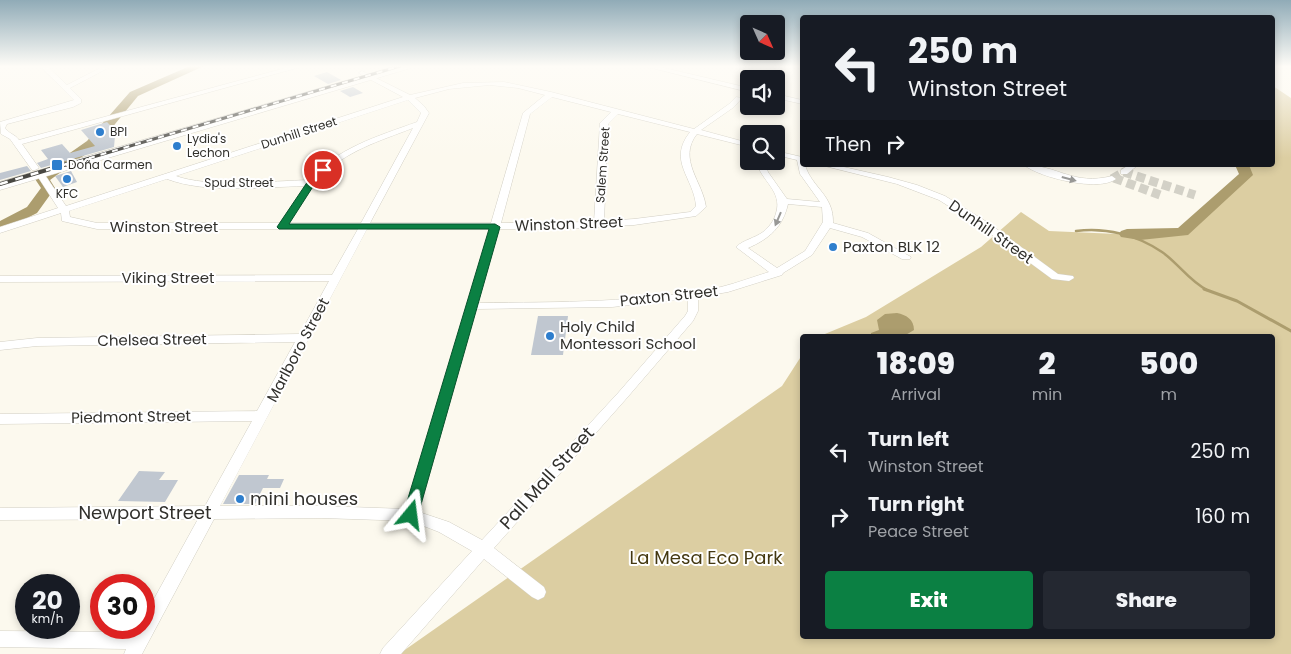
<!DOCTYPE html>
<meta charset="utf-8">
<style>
:root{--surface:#171b24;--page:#242831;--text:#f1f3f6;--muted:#9ea1a6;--accent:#0b8043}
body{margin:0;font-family:Poppins,sans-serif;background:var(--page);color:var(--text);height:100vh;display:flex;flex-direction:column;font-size:19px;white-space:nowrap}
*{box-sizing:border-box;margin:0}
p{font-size:16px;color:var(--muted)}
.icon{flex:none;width:28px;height:28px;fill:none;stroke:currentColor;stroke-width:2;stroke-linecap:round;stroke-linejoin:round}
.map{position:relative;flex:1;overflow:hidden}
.details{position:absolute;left:800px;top:334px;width:475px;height:305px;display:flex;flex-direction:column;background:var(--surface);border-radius:5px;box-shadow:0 2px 8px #0003}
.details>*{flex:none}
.hud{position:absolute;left:800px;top:15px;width:475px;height:152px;border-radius:5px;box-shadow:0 2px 8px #0003;background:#171b24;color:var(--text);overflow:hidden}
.needle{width:32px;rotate:135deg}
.tools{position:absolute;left:740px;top:15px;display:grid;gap:10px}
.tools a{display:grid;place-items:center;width:45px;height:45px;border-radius:5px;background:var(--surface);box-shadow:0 2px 8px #0003;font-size:25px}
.speed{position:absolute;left:15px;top:574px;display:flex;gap:10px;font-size:25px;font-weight:700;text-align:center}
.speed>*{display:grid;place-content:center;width:65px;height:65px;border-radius:50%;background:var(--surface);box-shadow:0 2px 8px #0003;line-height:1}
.speed small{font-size:12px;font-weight:400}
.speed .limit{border:8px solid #d22;background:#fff;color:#111}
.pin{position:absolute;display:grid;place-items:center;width:42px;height:42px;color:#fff;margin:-21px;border:2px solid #fff;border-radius:50%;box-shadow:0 1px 5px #0007}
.me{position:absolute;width:55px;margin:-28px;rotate:16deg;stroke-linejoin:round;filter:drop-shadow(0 0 4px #0008)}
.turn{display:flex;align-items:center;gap:18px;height:105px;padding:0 25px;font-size:22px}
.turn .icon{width:65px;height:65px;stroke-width:2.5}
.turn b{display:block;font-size:35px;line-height:42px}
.then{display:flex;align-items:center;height:48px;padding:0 25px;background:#0003;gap:10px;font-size:19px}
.eta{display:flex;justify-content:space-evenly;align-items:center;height:85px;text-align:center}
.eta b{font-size:30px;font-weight:800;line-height:35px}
.cta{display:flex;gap:10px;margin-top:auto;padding:10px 25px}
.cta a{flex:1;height:58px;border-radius:5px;background:var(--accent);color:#fff;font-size:20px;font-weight:800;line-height:58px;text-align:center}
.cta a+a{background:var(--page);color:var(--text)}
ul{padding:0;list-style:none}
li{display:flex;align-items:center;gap:15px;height:65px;padding:0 25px}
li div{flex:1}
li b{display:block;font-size:19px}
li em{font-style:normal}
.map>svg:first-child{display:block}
.green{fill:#dccea2}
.water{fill:#ac9d6e}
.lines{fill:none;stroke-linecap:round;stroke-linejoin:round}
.stream-far1{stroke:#ac9d6e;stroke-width:2.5}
.stream{stroke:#ac9d6e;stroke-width:3}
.river{fill:#ac9d6e;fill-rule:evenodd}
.building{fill:#c0c7d0}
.street-tunnel{stroke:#d3d1c7;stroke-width:9;stroke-dasharray:9 4.5;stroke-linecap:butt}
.street-casing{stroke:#d2cfc4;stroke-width:1}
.primary-casing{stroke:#d2cfc4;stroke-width:1}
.street{fill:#fff;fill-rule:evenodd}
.primary{fill:#fff;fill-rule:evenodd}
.rail-far1-casing{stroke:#484742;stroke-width:3}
.rail-casing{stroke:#484742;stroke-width:4}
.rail-far1{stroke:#fff;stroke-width:2;stroke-dasharray:6;stroke-linecap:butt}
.rail{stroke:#fff;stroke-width:2.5;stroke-dasharray:8;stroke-linecap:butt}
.oneway{fill:#989896}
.route{fill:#0b8043;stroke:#07532c}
.poi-dot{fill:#2e7ecd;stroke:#fff;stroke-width:2}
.labels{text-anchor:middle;stroke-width:4;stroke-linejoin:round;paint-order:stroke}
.far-poi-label{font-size:12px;fill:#31302c;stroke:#fff;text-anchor:start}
.far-street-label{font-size:12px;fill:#31302c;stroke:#fff}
.street-label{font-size:15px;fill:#31302c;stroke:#fff}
.poi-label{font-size:15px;fill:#31302c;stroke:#fff;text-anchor:start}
.near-street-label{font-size:18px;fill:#31302c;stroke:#fff}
.near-poi-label{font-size:18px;fill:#31302c;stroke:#fff;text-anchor:start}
.near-park-label{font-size:18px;fill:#443811;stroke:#fff}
</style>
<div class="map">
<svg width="1291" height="654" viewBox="0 0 1291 654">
<rect width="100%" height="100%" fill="#fcf9ee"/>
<path class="green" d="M1273,86L1291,98V654H399L782,386L802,355V636H1272V336H820L866,317L981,247L1021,212L1049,231L1140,235L1182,232L1246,175L1238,165H1272Z"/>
<path class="water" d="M897,313C906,315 914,319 914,330L904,336H871V333L879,330L877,320L885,314Z"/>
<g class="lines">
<path class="stream-far1" d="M1076,231C1106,227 1137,235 1162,252C1178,263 1189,281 1207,290"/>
<path class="stream" d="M1204,289L1237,301L1291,331"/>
<g class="river">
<path d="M190,66H204L138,96L97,146L50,180L55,188L37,213L0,232V221L27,207L41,188L35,179L37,176L87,141L130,92Z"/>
<path d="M1235,165H1249L1253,175L1188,235L1140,240L1121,237L1119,234L1121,231L1127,229L1178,228L1239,174Z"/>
</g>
</g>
<g class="building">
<path d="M327,72L341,80L328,84L314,76Z"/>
<path d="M353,87L363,93L350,97L340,91Z"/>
<path d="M107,122L119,134L115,136L114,147L41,168L37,163L48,159L41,150L62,144L70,153L95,146L81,130Z"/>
<path d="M27,166L31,171L0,180V173Z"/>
<path d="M71,171L77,182L63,187L55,176Z"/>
<path d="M538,316H568L563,355H531Z"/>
<path d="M139,471L165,472L159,480H178L165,502L118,501Z"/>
<path d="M239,475H269L267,479H284L280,488H263L255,504H223Z"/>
</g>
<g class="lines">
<g class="street-tunnel">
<path d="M1114,178L1160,195"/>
<path d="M1112,179L1124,172L1195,195"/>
</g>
<g class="street-casing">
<g id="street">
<path d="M40,66H47L67,85L104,66H112L70,88L81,99V103L73,107L7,124L5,128C9,134 15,134 19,140L293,66H304L22,144L39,168L35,170H32L10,139L1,134L0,122L74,100Z"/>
<path d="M644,66H656L749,88V92Z"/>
<path d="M362,71L410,95L463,83L504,82L551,92L694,129L729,104L736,97L742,98L734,107L701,130L749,143V147L697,134C677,159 703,182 706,207L696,216L634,225L566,229H499L478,303C559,302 641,303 721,287C737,283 753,277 769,272L736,247C743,240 755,238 763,232C769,227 774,221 776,213C783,191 761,181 756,161H764L768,172L787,199L820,202L800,174L797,160L776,155V151L802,157V165H805C812,188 834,195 833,223L868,233L911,257L910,259H902L862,237L830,228L812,255L783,273L782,275L728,292L698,297V311L693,321L626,399L494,548L544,587L546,592L544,597L538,600L532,597L484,559L401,654H380L383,648L472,551L439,532L411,521L322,518L214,519L142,654H124L126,649L0,647V631L135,632L138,628H144V617L198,519L0,520V508L205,506L252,421L0,424V414L257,411L295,342L37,346L0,350V342L37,338L300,334L329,281L0,282V276L332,275L358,229H97L62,221L61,213L0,233V227L58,208L36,174L37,172H43L66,206L403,97L360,74L359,73ZM490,85L518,88L545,95L523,113L491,223H370L429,113L424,106L415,98L449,89ZM552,97L611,112L600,123L594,222L501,223L530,114ZM408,100L421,113L417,122C378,136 337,148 309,180C273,181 207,188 176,176ZM618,114L690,132C667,161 694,178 696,206L690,212L634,219L604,221L608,124ZM413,128L361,223H289C299,208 307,192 319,179C344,151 380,141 413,128ZM167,179C207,194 262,187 305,186L280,223H97L70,217L69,211ZM788,204L822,207L823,222L805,251L777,268L748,248C769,239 783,227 788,204ZM367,229H490L406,509L322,506H220ZM688,299V311L685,316L618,393L482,540L449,522L419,512L476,309L612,307Z"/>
<path d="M776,94L802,100V104L776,98Z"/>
<path d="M821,165H835L888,177L917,185L945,196L987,222L1058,274L1073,276L1074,278L1069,281L1052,279L980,226L939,200L897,184Z"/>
<path d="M1024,165C1058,165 1073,186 1112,176L1116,179C1099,192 1040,178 1024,165Z"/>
<path d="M1129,165H1138L1127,174H1121V170Z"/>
</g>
</g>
<g class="primary-casing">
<path id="primary" d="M396,66H412L411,68L0,190V182Z"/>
</g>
<use href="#street" class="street"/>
<use href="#primary" class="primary"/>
<g class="rail-far1-casing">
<path id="rail-far1" d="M66,165L400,66"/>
</g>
<g class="rail-casing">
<path id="rail" d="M0,184L70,163"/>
</g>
<use href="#rail-far1" class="rail-far1"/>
<use href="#rail" class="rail"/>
</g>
<defs><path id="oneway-solid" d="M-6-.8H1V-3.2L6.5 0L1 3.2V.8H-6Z" transform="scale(1.25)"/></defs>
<g class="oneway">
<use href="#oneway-solid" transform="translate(1069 179) rotate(15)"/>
<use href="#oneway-solid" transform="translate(778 219) rotate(113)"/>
</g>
<linearGradient id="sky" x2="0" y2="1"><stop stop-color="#90abb7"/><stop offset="0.42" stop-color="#fefcf7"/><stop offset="1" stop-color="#fefcf7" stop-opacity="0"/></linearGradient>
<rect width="1291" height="158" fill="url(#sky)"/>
<path class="route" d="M320,168L327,170L314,185L289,224H495L500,227L418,515L416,520L411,522L405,520L403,515L489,229H279L277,227L308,181Z"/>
<g class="poi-dot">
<circle cx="100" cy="132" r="5"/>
<circle cx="177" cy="146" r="5"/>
<rect x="51" y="159" width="12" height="12" rx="2.5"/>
<circle cx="67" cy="179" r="5"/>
<circle cx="833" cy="247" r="5"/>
<circle cx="550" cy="336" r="5"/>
<circle cx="240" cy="499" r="5"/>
</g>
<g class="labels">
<g class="far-poi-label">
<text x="110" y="136">BPI</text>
<text x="187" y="143">Lydia's<tspan x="187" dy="14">Lechon</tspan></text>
<text x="68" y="169">Doña Carmen</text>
<text x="67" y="198" text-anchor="middle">KFC</text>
</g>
<g class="far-street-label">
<text transform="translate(299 133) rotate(-18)" y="4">Dunhill Street</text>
<text transform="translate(603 165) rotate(-86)" y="4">Salem Street</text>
<text x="239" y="187">Spud Street</text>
</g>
<g class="street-label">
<text transform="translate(569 224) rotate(-2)" y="5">Winston Street</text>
<text x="164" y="232">Winston Street</text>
<text transform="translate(991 232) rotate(35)" y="5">Dunhill Street</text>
<text x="168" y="283">Viking Street</text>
<text transform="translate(669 296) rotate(-6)" y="5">Paxton Street</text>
<text transform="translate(152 340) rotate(-1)" y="5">Chelsea Street</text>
<text transform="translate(298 350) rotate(-62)" y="5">Marlboro Street</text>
<text transform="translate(131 417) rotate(-1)" y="5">Piedmont Street</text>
</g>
<g class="poi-label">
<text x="843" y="252">Paxton BLK 12</text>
<text x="560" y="332">Holy Child<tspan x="560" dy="17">Montessori School</tspan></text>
</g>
<g class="near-street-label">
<text transform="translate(547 478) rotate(-48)" y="6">Pall Mall Street</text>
<text x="145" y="519">Newport Street</text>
</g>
<g class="near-poi-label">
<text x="250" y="505">mini houses</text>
</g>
<g class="near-park-label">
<text x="706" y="564">La Mesa Eco Park</text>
</g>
</g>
</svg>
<div class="tools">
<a><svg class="needle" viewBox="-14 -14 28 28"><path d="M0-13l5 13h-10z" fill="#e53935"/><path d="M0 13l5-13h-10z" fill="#9ea1a6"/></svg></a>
<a><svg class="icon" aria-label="sound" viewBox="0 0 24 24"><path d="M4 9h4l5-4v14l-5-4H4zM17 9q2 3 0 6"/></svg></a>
<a><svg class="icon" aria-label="search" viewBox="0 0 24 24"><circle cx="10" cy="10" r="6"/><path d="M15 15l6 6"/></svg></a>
</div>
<div class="speed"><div>20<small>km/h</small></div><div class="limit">30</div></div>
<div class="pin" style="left:323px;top:170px;background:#d93025"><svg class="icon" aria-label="arrive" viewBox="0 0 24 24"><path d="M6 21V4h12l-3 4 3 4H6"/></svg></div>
<svg class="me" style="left:411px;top:515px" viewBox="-20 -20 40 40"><path d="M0-17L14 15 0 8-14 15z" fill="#0b8043" stroke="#fff" stroke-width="4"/></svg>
<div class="hud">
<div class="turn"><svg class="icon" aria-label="left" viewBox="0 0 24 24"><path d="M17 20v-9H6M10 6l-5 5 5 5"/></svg><div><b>250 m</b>Winston Street</div></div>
<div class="then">Then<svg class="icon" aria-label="right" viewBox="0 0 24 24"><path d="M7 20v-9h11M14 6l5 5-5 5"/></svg></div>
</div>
<section class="details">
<div class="eta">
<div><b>18:09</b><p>Arrival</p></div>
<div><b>2</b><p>min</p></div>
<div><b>500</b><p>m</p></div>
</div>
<ul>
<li><svg class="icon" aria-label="left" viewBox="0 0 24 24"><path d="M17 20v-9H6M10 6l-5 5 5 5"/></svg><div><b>Turn left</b><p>Winston Street</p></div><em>250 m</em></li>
<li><svg class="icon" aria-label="right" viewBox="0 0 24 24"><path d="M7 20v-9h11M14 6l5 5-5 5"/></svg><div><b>Turn right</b><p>Peace Street</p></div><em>160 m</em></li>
</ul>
<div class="cta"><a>Exit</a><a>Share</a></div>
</section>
</div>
